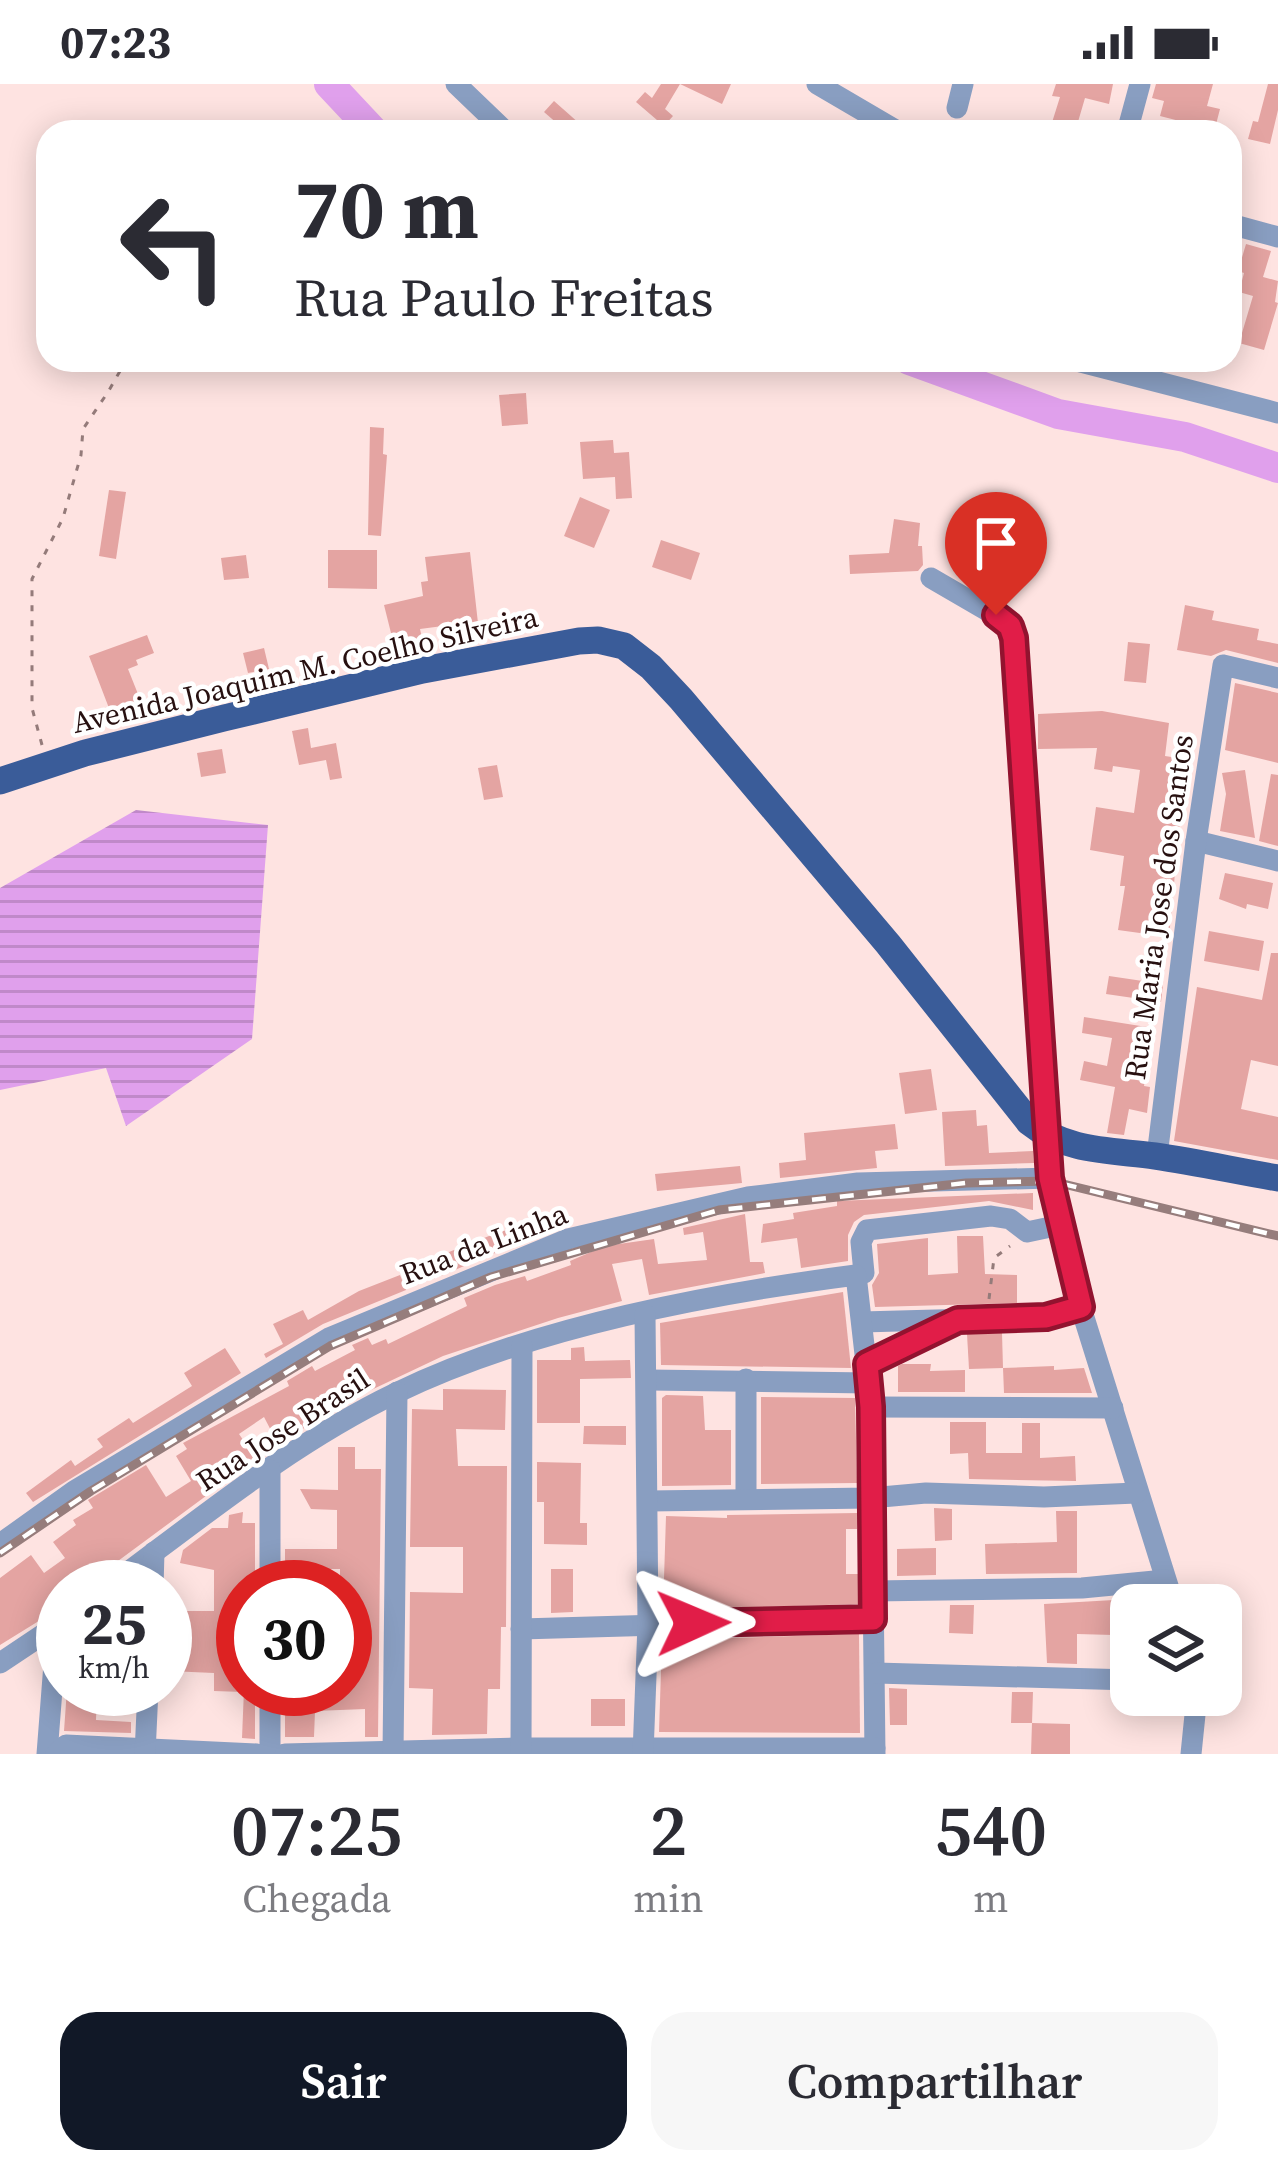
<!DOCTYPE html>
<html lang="pt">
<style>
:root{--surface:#fff;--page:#f7f7f7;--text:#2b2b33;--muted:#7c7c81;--accent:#111827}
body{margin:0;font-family:"Source Serif 4",serif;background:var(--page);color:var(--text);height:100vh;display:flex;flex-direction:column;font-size:45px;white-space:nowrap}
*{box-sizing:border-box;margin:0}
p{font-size:39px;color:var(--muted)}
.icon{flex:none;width:66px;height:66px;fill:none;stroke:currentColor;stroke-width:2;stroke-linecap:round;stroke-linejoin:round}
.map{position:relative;height:1670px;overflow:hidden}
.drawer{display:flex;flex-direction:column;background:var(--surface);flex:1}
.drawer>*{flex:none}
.top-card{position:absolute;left:36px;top:36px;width:1206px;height:252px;border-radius:36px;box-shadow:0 6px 30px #0003;background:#fff;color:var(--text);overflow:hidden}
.tools{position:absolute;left:1110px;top:1500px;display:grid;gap:24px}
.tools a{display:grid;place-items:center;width:132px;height:132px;border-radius:24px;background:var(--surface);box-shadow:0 6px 30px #0003;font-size:60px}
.speed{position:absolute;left:36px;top:1476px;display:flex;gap:24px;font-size:60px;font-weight:700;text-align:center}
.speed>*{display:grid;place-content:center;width:156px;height:156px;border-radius:50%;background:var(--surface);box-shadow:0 6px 30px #0003;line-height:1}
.speed small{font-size:30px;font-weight:400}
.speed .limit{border:18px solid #d22;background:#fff;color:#111}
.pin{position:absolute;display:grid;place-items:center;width:102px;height:102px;color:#fff;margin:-123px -51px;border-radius:50% 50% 50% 0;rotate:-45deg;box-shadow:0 0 12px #0007}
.pin .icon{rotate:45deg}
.me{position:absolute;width:132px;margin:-66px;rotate:89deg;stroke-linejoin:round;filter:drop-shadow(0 0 9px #0008)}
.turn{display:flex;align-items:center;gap:42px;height:252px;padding:0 60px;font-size:54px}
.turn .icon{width:156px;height:156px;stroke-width:2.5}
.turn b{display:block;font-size:84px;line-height:102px}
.eta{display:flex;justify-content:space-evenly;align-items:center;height:204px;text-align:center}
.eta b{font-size:72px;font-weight:600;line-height:84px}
.action{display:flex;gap:24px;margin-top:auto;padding:24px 60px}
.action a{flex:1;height:138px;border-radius:36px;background:var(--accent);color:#fff;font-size:48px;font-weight:600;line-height:138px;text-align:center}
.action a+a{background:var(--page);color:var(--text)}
.status{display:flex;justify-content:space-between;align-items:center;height:84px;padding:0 60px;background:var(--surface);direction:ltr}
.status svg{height:33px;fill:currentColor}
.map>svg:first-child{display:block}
.water{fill:url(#water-rules)}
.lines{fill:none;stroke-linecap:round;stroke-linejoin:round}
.river{stroke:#e0a0ec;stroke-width:30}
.building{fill:#e4a4a2}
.path{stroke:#947b7a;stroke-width:3;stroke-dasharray:6 9;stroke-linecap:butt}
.minor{stroke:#899ec1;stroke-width:21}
.major{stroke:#3a5c99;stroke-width:27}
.rail-casing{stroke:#967d7c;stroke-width:9}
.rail{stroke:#fff;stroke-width:4.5;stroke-dasharray:14;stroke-linecap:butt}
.route-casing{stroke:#92132f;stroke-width:30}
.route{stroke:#e11d48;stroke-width:21}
.labels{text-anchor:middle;stroke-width:9;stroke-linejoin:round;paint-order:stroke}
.street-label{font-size:30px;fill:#271010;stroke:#fff}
</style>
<div class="status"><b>07:23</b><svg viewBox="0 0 49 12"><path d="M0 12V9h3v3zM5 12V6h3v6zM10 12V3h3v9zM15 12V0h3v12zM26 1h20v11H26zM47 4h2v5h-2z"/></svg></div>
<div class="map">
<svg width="1278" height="1670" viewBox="0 0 1278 1670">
<defs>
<pattern id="water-rules" width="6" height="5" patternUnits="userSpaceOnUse" patternTransform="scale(3)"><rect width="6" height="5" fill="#e0a0ec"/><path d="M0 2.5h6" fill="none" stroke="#c089c9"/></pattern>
</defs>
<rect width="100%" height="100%" fill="#fee3e1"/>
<path class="water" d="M136,726L268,741L252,955L126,1042L106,984L0,1006V804Z"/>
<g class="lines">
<g class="river">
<path d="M329,0L374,48"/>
<path d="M909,276L1058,330L1185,353L1278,384"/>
</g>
</g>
<g class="building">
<path d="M661,0H731L722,20L680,0L665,25L673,32L664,42L636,18L645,8L652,14Z"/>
<path d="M1056,0H1113L1109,20L1085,14L1075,48H1049L1060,13L1052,12Z"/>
<path d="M1156,0H1213L1207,22L1220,25L1214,48H1198L1199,42L1160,32L1164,17L1152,14Z"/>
<path d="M1268,0H1278V26L1270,60L1248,55L1253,37L1258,38Z"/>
<path d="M554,17L589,48H567L544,28Z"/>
<path d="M1246,160L1271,167L1263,193L1278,197L1275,218L1278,219L1264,266L1239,259L1253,212L1239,208L1244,189L1238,187Z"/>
<path d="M526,309L528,340L502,342L499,311Z"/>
<path d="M370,343L384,344L383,370L387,371L381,452L368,451Z"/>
<path d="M613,356L614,369L629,368L632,414L616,415L615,393L583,395L580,358Z"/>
<path d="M109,406L126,408L116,475L99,472Z"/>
<path d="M580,413L610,426L594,464L564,452Z"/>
<path d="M894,435L920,439L918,462H922L923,481L918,487L850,490L849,471L889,469Z"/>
<path d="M661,456L700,469L691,496L652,483Z"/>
<path d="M328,466H377V505L328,504Z"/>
<path d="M470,468L480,557L461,561L458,540L420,545L422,554L394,561L384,521L423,512L421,498L428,497L425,473Z"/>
<path d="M246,471L249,494L224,496L221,474Z"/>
<path d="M1185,521L1214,527L1212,536L1259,545L1257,556L1278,560V579L1226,566L1211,572L1177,566Z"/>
<path d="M147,551L154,569L136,576L138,581L128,585L142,620L112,632L89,572Z"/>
<path d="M1128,558L1150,560L1146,599L1124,597Z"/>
<path d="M264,564L269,585L248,589L243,569Z"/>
<path d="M1235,599L1278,609V679L1225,666Z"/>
<path d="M1102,627L1169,639L1165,672L1178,674L1174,703L1183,704L1169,853L1118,846L1125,802H1120L1124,772L1090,766L1096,723L1134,729L1140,686L1113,682L1112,688L1094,685L1097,664L1038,665V630Z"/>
<path d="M308,644L311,664L336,659L342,694L330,696L326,676L299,681L292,647Z"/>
<path d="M222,665L226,689L201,693L197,669Z"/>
<path d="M497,681L503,713L484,716L478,684Z"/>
<path d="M1245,686L1255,754L1220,747L1226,710L1222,689Z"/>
<path d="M1271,690L1278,691V762L1259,757Z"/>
<path d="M1225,789L1273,799L1268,825L1247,820L1246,825L1219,815Z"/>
<path d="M1209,847L1264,857L1259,887L1204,877Z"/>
<path d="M1271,869H1278V982L1251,976L1241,1025L1278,1033V1076L1174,1057L1197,903L1262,916Z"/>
<path d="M1109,892L1163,900L1161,918L1106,910Z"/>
<path d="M1084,933L1153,944L1144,1002L1150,1003L1147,1029L1129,1025L1124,1051L1107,1049L1115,1003L1080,996L1084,977L1107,982L1112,954L1082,949Z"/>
<path d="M931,985L937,1026L905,1030L899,989Z"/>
<path d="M976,1026L977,1042L987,1041L989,1069L1033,1067L1034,1079L945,1082L942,1028Z"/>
<path d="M895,1040L898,1065L875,1067L877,1084L780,1094L779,1079L806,1076L804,1049Z"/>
<path d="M740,1082L742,1099L657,1107L655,1090Z"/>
<path d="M1033,1109V1126L989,1117L864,1131L854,1138L848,1151V1177L801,1184L797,1154L761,1159L763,1140L794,1135L793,1129L837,1122V1117Z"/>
<path d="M745,1130L750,1178H763L765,1189L649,1211L642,1175L612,1180L622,1217L558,1234L443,1272L350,1316L278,1360L264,1333L239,1350L256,1375L99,1491L90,1503H63V1522L0,1561V1494L31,1471L44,1489L65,1474L53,1458L76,1441L73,1436L93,1424L88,1416L146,1381L166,1413L191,1397L176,1372L187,1365L183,1359L289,1302L287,1297L312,1282L315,1287L355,1266L352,1261L368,1254L372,1261L386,1255L388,1260L467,1222L464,1214L495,1201L525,1192L527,1197L571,1181L570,1177L605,1162L654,1155L658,1180L707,1176L703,1148L684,1151L683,1144Z"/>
<path d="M551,1141L552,1145L431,1196L424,1178L499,1148L516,1144L518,1151Z"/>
<path d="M957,1152H983L985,1190L1017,1191V1219L875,1223L872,1201L879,1189L877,1160L928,1154V1191L958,1189Z"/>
<path d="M400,1191L406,1206L323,1240L266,1274L264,1270L283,1260L273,1240L303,1226L308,1236L359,1207Z"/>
<path d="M843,1208L851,1284L661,1281L660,1239Z"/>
<path d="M1002,1249L1003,1284L969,1285L967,1250Z"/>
<path d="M584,1263L585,1277L630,1276L631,1294L580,1295V1339H537V1276H571V1264Z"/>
<path d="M225,1264L241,1289L33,1418L26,1409L71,1376L75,1382L103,1363L97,1355L129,1334L133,1339L192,1302L184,1289Z"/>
<path d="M902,1280H931L930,1287L965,1286V1308H898V1282Z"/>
<path d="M1054,1282V1286L1084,1284L1092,1309H1004L1003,1284Z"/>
<path d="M443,1305L506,1306L505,1346L456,1345L458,1382H507L506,1543H501L500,1605H488L487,1650L432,1651L433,1605L409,1604L410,1508L463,1509V1463H410L412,1325L443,1326Z"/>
<path d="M666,1311L703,1312L705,1346H731V1401L662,1402V1314Z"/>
<path d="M761,1313L855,1314L857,1399L761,1400Z"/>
<path d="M950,1338H986V1369H1022V1339H1040V1374L1075,1372L1076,1397L969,1395L968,1369L950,1370Z"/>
<path d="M584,1342H626V1361L583,1360Z"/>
<path d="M338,1363H355V1385H381L378,1653H365V1625L315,1627L314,1653H285V1606L345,1605V1503H340V1485H285V1465H337V1426L311,1425L300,1405L338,1406Z"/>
<path d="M537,1378L581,1379L580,1439H587V1461L544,1460V1418H537Z"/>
<path d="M934,1424L952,1425V1456L935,1457Z"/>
<path d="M1056,1427H1077V1489L986,1490L985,1460L1057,1458Z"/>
<path d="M243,1428L242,1439H255V1503H243V1608L214,1607V1589L169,1587L170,1545H165V1527H214V1486L180,1479L183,1466L212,1444H228L229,1431Z"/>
<path d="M857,1429V1445H846V1490H858V1520L663,1526L666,1432L727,1434V1431Z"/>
<path d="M936,1464V1491L897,1492V1465Z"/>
<path d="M551,1485H573V1528L551,1529Z"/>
<path d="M1114,1516L1113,1551L1077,1550V1580L1047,1579L1044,1520Z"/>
<path d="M950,1521H974L973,1550L949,1549Z"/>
<path d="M859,1550L860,1649L659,1648L662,1556Z"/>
<path d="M889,1604L907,1605V1641H890Z"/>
<path d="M67,1605H97L96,1636L131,1638V1649L64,1647Z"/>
<path d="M244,1605H255V1655L242,1654Z"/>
<path d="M1012,1608H1033L1032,1639H1011Z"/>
<rect x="591" y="1615" width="34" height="27"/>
<path d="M1032,1639L1070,1640V1670H1031Z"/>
</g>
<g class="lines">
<g class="path">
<path d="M42,661L32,624V495L63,434L81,371L83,345L108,308L120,287V276"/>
<path d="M989,1215L994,1174L1010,1162"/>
</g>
<g class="minor">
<path d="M456,0L506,48"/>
<path d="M817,0L899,48"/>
<path d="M957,24L963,0"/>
<path d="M1127,48L1140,0"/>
<path d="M1230,140L1278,153"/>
<path d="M1073,276L1278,329"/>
<path d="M931,494L1005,537L1014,553L1050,1094L1081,1224L1174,1521"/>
<path d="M1196,757L1278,777"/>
<path d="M1157,1072L1196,757L1223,581L1278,594"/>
<path d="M856,1191L864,1189L861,1158L867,1146L991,1132L1010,1135L1027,1148L1060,1141"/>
<path d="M862,1238L1046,1233L1081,1224"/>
<path d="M867,1280L953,1239"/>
<path d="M648,1296L869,1299"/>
<path d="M871,1323L1113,1324"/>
<path d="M746,1413V1295"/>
<path d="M648,1417L870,1414L926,1409L1044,1413L1136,1409"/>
<path d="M0,1460L74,1407L329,1254L568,1155L748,1113L858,1099L1050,1094"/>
<path d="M108,1503C200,1435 292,1359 396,1309C530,1244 708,1210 856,1191L871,1323L875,1670"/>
<path d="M153,1503L154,1468"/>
<path d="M270,1503V1386"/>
<path d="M872,1507L1082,1504L1165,1496"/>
<path d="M521,1545L873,1535"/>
<path d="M0,1579L63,1537"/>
<path d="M876,1589L1131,1596"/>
<path d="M47,1670L57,1541"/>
<path d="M56,1670L66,1661L257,1670"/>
<path d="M145,1670L148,1605"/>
<path d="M270,1670V1605"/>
<path d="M285,1670L521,1664H875"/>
<path d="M393,1670L397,1308"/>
<path d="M521,1670L522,1262"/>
<path d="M643,1670L648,1540L645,1230"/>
<path d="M1191,1670L1197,1611"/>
</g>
<path class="major" d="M0,697L85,669L224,634L423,586L579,557L598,556L624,562L651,583L681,615L888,860L1029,1038C1066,1068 1110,1066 1155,1072C1196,1078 1237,1087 1278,1094"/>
<g class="rail-casing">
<path id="rail" d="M0,1469L91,1407L330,1262L491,1193L719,1126L966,1099L1051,1097L1278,1152"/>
</g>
<use href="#rail" class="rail"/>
</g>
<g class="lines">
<g class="route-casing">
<path id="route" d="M693,1539L873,1535L871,1323L867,1280L958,1236L1046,1233L1081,1223L1050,1094L1014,554L1010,542L996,531"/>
</g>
<use href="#route" class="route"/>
</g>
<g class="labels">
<g class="street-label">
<text transform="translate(305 586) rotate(-13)" y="10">Avenida Joaquim M. Coelho Silveira</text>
<text transform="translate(1159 823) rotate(-82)" y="10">Rua Maria Jose dos Santos</text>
<text transform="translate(484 1160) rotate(-21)" y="10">Rua da Linha</text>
<text transform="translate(283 1346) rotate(-33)" y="10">Rua Jose Brasil</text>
</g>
</g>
</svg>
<div class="tools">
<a><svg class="icon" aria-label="layers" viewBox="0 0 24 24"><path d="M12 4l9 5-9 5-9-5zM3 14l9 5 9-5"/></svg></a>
</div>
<div class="speed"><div>25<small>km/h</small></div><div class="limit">30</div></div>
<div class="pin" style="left:996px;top:531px;background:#d93025"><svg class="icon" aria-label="arrive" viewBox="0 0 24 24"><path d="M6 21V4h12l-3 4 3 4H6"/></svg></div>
<svg class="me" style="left:693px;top:1539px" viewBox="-20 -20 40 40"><path d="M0-17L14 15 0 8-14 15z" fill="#e11d48" stroke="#fff" stroke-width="4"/></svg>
<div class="top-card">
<div class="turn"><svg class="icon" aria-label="left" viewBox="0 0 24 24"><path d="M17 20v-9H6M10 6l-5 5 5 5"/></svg><div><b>70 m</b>Rua Paulo Freitas</div></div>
</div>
</div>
<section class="drawer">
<div class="eta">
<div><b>07:25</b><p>Chegada</p></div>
<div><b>2</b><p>min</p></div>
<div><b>540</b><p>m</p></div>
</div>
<div class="action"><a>Sair</a><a>Compartilhar</a></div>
</section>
